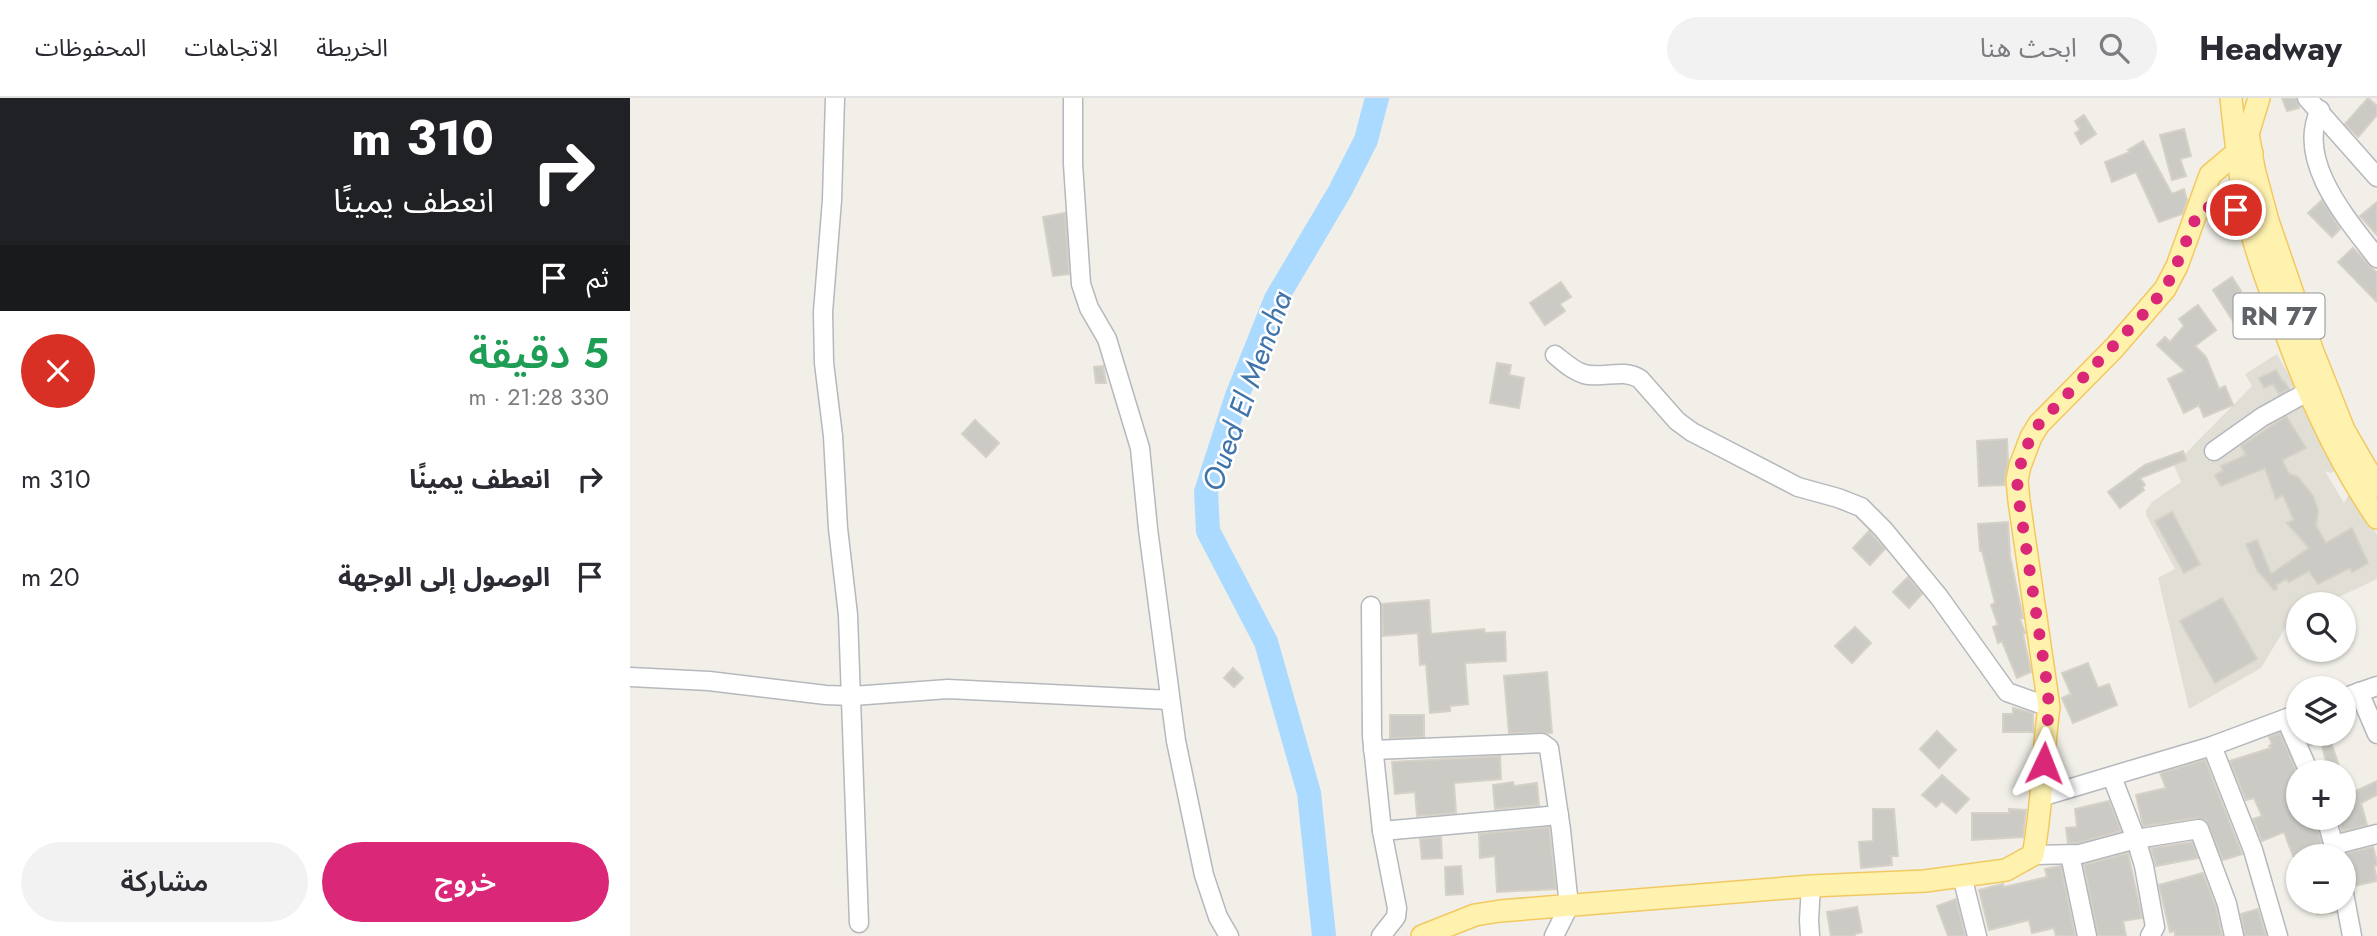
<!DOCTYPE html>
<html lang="ar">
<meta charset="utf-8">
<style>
:root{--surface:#fff;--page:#f2f2f3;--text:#2b2b33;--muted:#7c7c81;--line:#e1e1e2;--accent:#db2777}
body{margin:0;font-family:Jost,"Noto Sans Arabic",sans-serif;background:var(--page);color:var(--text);direction:rtl;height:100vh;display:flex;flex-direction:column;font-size:26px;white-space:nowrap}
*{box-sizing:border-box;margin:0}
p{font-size:23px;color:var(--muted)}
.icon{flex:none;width:38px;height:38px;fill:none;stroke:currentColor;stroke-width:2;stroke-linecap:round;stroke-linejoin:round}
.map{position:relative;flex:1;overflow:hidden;direction:ltr}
.details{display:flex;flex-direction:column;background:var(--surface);width:630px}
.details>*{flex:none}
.hud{background:#202124;color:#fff;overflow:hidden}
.fabs{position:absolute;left:1656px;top:494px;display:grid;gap:14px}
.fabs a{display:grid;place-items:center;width:70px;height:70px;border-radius:50%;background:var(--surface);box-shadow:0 2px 5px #0004;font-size:35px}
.pin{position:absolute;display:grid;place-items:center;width:60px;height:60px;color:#fff;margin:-30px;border:4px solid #fff;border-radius:50%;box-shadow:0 2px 7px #0007}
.me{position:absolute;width:77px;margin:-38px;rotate:2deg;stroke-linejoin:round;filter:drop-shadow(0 0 5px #0008)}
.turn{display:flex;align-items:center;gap:24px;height:147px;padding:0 21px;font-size:32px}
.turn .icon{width:91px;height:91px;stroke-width:2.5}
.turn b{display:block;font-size:49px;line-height:60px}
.then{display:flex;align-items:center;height:66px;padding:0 21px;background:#0003;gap:14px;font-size:26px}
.round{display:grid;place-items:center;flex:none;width:74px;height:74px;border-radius:37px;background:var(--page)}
.overview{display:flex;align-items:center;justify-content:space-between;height:119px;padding:0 21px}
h1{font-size:42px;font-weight:600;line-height:52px;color:#1e9e55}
.primary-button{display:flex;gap:14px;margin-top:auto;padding:14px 21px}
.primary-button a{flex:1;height:80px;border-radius:42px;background:var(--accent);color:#fff;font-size:28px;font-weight:600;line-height:80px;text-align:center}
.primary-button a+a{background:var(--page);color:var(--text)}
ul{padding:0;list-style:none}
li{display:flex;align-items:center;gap:21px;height:98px;padding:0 21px}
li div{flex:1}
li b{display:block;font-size:26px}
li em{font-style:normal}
header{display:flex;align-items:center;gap:42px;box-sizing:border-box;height:98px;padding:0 35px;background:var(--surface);border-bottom:2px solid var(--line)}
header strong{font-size:33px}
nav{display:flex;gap:38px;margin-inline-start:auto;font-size:24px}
.search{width:490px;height:63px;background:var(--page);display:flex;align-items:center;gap:18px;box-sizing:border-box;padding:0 24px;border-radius:38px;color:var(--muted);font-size:26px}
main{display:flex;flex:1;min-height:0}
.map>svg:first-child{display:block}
.education{fill:#e1ded6}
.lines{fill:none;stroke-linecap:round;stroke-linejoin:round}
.river{stroke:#aadaff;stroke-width:24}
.building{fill:#cccac5;stroke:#d6d1c6;stroke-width:2}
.minor-casing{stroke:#b5b8bc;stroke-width:21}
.major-casing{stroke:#f2c960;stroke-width:24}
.minor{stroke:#fff;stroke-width:18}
.major{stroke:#fff2af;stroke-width:21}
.route{stroke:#db2777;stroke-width:12;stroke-dasharray:0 21.6}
.labels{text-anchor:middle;stroke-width:5;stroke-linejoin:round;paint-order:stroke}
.shield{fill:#fff;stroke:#8f9295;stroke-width:2}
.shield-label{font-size:26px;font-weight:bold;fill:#5f6368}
.water-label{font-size:30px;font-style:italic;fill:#4174aa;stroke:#fff}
</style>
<header>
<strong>Headway</strong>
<div class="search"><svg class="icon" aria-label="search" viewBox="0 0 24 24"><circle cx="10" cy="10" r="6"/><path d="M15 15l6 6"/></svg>ابحث هنا</div>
<nav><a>الخريطة</a><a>الاتجاهات</a><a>المحفوظات</a></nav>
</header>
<main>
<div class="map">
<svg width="1747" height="838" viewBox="0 0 1747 838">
<rect width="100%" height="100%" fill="#f1efe8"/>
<path class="education" d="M1647,256L1665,288L1657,292L1666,309L1672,307L1709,370L1701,375L1695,373L1714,405L1718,398L1724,395L1747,437V481L1694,506H1668V518L1660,522L1631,570L1559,611L1528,480L1545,471L1516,417V412L1522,404L1551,384L1544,367L1622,288L1615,276Z"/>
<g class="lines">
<path class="river" d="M694,838L679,695L636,544L578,433L576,394L607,298L646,201L710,93L736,42L747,0"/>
</g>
<g class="building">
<path d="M1652,0H1666L1669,10L1657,13Z"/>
<path d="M1738,0L1747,8V17L1728,39L1715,26Z"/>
<path d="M1454,17L1466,36L1451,46L1445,35L1450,32L1445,23Z"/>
<path d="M1554,31L1561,58L1550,61L1556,78L1542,82L1530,37Z"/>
<path d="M1513,43L1542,96L1554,91L1557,102L1552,116L1529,124L1506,74L1482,84L1475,64L1500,54L1498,52Z"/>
<path d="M1692,102L1710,131L1702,139L1678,115Z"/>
<path d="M1747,104V137L1730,118Z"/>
<path d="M435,115L439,176L423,178L413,119Z"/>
<path d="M1723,150L1747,175V204L1708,164Z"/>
<path d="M1602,179L1611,193L1609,194L1622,229L1610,234L1583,192Z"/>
<path d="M931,184L941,199L930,206L935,213L915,227L900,205Z"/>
<path d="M1568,207L1586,232L1565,248L1576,259L1589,291L1595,288L1603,307L1574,319L1569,307L1554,315L1538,281L1555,273L1527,247L1535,239L1540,244L1554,228L1549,221Z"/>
<path d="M867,265L881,267L879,277L894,280L889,310L860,305Z"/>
<path d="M473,268L476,285H466L464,269Z"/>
<path d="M1646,272L1653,284L1654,283L1659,291L1649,296L1643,286L1634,290L1629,280Z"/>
<path d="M1656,318L1676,350L1652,362L1659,376L1668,379L1683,398L1688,412L1686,428L1696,445L1722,430L1738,465L1722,474L1720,470L1688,486L1679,473L1659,484L1656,481L1646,487L1647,491L1644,492L1629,474H1628L1616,446L1627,442L1641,476L1679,450L1657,425L1664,422L1653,397L1646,401L1635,370L1591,388L1585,377L1593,373L1591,368L1616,357L1611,348Z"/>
<path d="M345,322L369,345L356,359L332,336Z"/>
<path d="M1377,341L1378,363L1374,387L1349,388L1347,343Z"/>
<path d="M1553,353L1556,362L1510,380L1515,387L1512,389L1514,392L1490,410L1478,394L1515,367Z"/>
<path d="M1542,414L1570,466L1554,475L1525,423Z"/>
<path d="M1378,424L1380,458L1393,520L1390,521L1395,535L1393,536L1401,574L1387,580L1372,543L1368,545L1363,529L1368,527L1361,507L1365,505L1352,453H1350L1348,426Z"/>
<path d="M1239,433L1255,451L1240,467L1223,450Z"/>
<path d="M1278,479L1292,496L1279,510L1263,494Z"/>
<path d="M1592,500L1627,561L1585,585L1550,523Z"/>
<path d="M799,502L801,536L854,531L855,535L875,534L876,563L835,565L838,606L820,608V613L800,615L796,566L790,567L788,535L753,538L752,506Z"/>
<path d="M1225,529L1241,545L1222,565L1205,548Z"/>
<path d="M1458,565L1468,590L1479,586L1487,607L1443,625L1432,600L1441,596L1432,575Z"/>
<path d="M603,570L613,580L604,589L594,580Z"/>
<path d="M917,574L922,635H879L874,578Z"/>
<path d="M1383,610L1403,615V634H1373V616H1383Z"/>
<path d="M760,617H794V639L760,640Z"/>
<path d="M1307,633L1326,652L1309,670L1290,651Z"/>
<path d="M1650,635L1668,677V719H1685L1695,758H1663L1654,734L1632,743L1623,721L1632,718L1624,700L1616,702L1600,663L1641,650L1639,648L1642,646L1639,639Z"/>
<path d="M1677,635H1711V639L1702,641L1701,644L1711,674H1692L1689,665L1696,663L1691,644L1680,647Z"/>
<path d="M870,658L871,681L824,685L826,715L787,718L785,694L765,696L762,664Z"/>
<path d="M1575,662L1612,756L1593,762L1576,722L1567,720L1513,728L1506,697L1536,690L1530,675Z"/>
<path d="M1312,677L1339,701L1326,715L1312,703L1306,709L1292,697Z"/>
<path d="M1747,683V697L1731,705L1737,727L1712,733L1708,719H1713V699Z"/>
<path d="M883,684L884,688L907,685L909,707L865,711L863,687Z"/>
<path d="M1479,703L1491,733L1448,745H1438L1436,730L1447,729L1445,711Z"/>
<path d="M1243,711H1264L1268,758H1261L1262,767L1231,770L1229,744L1243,743Z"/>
<path d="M1379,711L1396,712L1393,739L1342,742V715H1379Z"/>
<path d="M919,729L926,791L867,794L865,758L850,760L849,736Z"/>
<path d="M811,739L812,760L792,761L790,741Z"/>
<path d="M1562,744L1568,760L1526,768L1521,750Z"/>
<path d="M1743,749L1747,764V767L1744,768L1747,783L1724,788L1717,780L1714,764L1717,755Z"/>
<path d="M1498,755L1512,820L1493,823L1496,838H1468L1454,767Z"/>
<path d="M831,768L833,796L816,797L815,769Z"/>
<path d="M1431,768L1445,838H1426L1424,830L1402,835L1399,822L1359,832L1349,792L1373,786L1374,789L1417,779L1415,771Z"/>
<path d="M1573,775L1586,809L1592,838H1545V833L1540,834L1529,787Z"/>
<path d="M1326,801L1335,838H1318L1307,808Z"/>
<path d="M1682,803H1704L1706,814L1687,816Z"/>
<path d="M1227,809L1232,834L1225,836V838H1201L1197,814Z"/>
<path d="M1628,811L1636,838H1615L1611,816Z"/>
</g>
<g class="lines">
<g class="minor-casing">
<g id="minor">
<path d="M205,0L202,102L193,214L194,265L203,338L208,430L218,517L229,825"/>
<path d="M443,0V66L451,186L459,210L477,241L510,350L518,431L546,643L574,777L588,819L599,838"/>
<path d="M1677,0L1747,79"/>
<path d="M1690,12C1665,63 1718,122 1747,160"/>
<path d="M925,257C934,264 943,273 954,276C972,281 993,270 1010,281L1047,323L1062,334L1168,389L1208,400L1231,409L1253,431L1309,499L1377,594L1419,609"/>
<path d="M1584,353L1632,319L1688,288"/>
<path d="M741,508L742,638L752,733L767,810L766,819L751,838"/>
<path d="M0,579L79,583L196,597L223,598L318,591L540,602"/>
<path d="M1729,594L1747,636"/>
<path d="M1713,600L1747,588"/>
<path d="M1656,621L1679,674"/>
<path d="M1582,648L1623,752L1648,838"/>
<path d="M743,652L912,645L919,650L931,732L939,808L924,838"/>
<path d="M1482,679L1506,741L1514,768L1525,829L1520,838"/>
<path d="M1411,699L1582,648L1668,616"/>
<path d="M1696,719L1706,756"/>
<path d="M752,733L929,717"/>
<path d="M1704,747L1747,736"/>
<path d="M1403,757L1450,756L1506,741L1569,731L1597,806L1604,838"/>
<path d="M1440,757L1457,838"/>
<path d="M1332,778L1347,838"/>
<path d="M1713,790L1722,838"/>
<path d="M1180,838L1179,822L1181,788"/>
</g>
</g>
<g class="major-casing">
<g id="major">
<path d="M1601,0C1605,39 1609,78 1617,117C1624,148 1635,178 1646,208C1672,283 1702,354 1747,420"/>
<path d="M1618,36L1629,0"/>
<path d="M1619,41L1624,71L1638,123L1683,254L1714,332L1747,389"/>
<path d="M1576,109H1599L1617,118"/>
<path d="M792,838L845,817L870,813L1181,788L1295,783L1376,772L1403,757C1413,708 1412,658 1419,609L1389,403L1387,382L1390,368L1401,339L1409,326L1485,249L1535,191L1547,168L1580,77L1600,60L1622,55"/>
</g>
</g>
<use href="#minor" class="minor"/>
<use href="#major" class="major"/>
</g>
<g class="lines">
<path class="route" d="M1414,665L1419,609L1417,586L1389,403L1387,382L1394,353L1409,326L1523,206L1541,180L1567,117L1576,109L1606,112"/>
</g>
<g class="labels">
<rect class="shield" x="1603.5" y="195.5" width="91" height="45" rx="5"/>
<g class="shield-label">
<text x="1649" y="227">RN 77</text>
</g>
<g class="water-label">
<text transform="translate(617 293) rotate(-70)" y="10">Oued El Mencha</text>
</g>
</g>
</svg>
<div class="fabs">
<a><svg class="icon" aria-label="search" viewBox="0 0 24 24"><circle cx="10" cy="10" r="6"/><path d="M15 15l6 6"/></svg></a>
<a><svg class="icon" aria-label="layers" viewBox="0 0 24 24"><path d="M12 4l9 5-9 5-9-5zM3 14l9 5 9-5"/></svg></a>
<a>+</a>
<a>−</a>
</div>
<div class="pin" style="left:1606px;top:112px;background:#d93025"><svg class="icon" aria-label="arrive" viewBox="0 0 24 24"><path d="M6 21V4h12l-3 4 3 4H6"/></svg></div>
<svg class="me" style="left:1414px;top:665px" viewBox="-20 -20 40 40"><path d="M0-17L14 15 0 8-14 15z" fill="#db2777" stroke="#fff" stroke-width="4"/></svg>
</div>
<section class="details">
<div class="hud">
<div class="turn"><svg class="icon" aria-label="right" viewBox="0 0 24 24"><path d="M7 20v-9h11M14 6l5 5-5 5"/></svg><div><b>310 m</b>انعطف يمينًا</div></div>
<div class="then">ثم<svg class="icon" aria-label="arrive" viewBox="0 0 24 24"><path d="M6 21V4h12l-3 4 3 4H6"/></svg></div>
</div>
<div class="overview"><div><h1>5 دقيقة</h1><p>330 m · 21:28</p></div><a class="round" style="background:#d93025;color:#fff"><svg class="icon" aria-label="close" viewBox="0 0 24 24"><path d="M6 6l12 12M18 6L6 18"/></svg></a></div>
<ul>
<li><svg class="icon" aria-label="right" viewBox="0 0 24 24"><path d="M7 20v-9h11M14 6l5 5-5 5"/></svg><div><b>انعطف يمينًا</b></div><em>310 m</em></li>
<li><svg class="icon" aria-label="arrive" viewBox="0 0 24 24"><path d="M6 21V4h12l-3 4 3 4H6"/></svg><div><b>الوصول إلى الوجهة</b></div><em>20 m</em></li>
</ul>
<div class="primary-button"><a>خروج</a><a>مشاركة</a></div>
</section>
</main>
